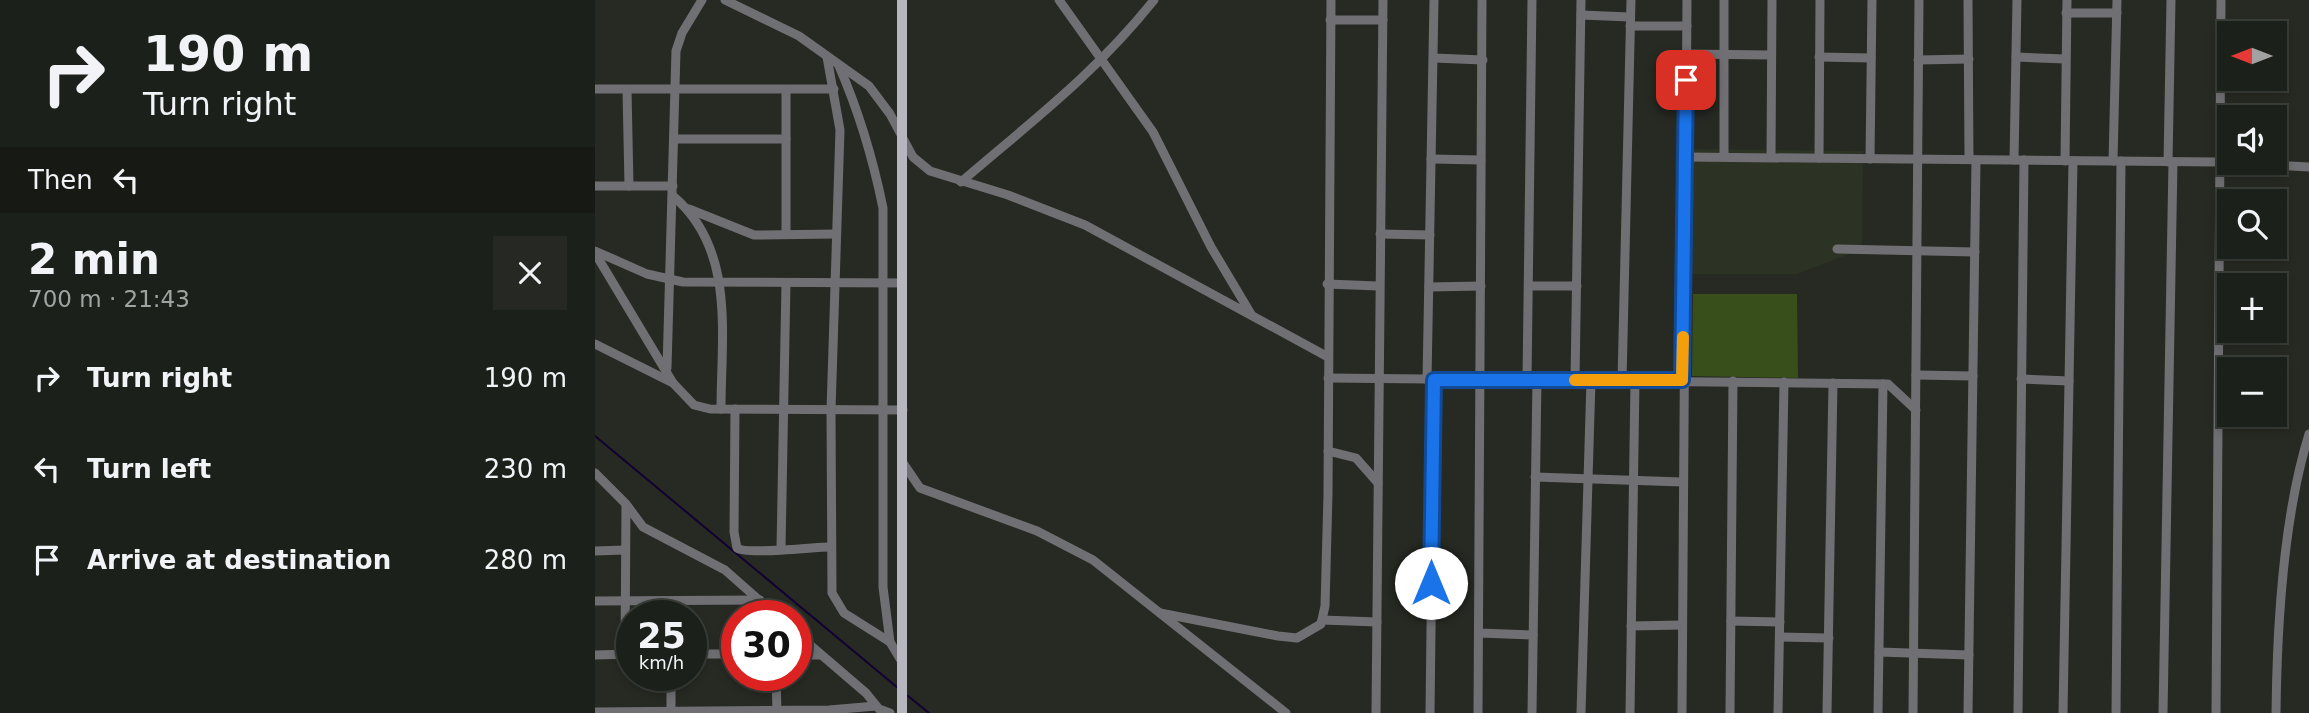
<!DOCTYPE html>
<meta charset="utf-8">
<style>
:root{--surface:#1c201a;--page:#252823;--text:#f1f3f6;--muted:#a0a3a2;--line:#3a3e39}
body{margin:0;font-family:"DejaVu Sans",sans-serif;background:var(--page);color:var(--text);height:100vh;display:flex;flex-direction:column;font-size:26px;white-space:nowrap}
*{box-sizing:border-box;margin:0}
p{font-size:23px;color:var(--muted)}
.icon{flex:none;width:38px;height:38px;fill:none;stroke:currentColor;stroke-width:2;stroke-linecap:round;stroke-linejoin:round}
.map{position:relative;flex:1;overflow:hidden}
.drawer{display:flex;flex-direction:column;background:var(--surface);width:595px}
.drawer>*{flex:none}
.hud{background:#1c201a;color:var(--text);overflow:hidden}
.needle{width:46px;rotate:270deg}
.controls{position:absolute;left:1622px;top:21px;display:grid;gap:14px}
.controls a{display:grid;place-items:center;width:70px;height:70px;border-radius:0px;background:var(--surface);box-shadow:0 4px 10px #0003,0 0 0 2px var(--line);font-size:35px}
.speed{position:absolute;left:21px;top:600px;display:flex;gap:14px;font-size:35px;font-weight:700;text-align:center}
.speed>*{display:grid;place-content:center;width:91px;height:91px;border-radius:50%;background:var(--surface);box-shadow:0 4px 10px #0003,0 0 0 2px var(--line);line-height:1}
.speed small{font-size:18px;font-weight:400}
.speed .limit{border:10px solid #d22;background:#fff;color:#111}
.pin{position:absolute;display:grid;place-items:center;width:60px;height:60px;color:#fff;margin:-30px;border-radius:14px;box-shadow:0 4px 10px #0006}
.me{position:absolute;width:77px;margin:-38px;rotate:0deg;stroke-linejoin:round;filter:drop-shadow(0 0 5px #0008)}
.turn{display:flex;align-items:center;gap:24px;height:147px;padding:0 28px;font-size:32px}
.turn .icon{width:91px;height:91px;stroke-width:2.5}
.turn b{display:block;font-size:49px;line-height:60px}
.then{display:flex;align-items:center;height:66px;padding:0 28px;background:#0003;gap:14px;font-size:26px}
.round{display:grid;place-items:center;flex:none;width:74px;height:74px;border-radius:0px;background:var(--page)}
.summary{display:flex;align-items:center;justify-content:space-between;height:119px;padding:0 28px}
h1{font-size:42px;font-weight:700;line-height:52px}
ul{padding:0;list-style:none}
li{display:flex;align-items:center;gap:21px;height:91px;padding:0 28px}
li div{flex:1}
li b{display:block;font-size:26px}
li em{font-style:normal}
main{display:flex;flex:1;min-height:0}
.map>svg:first-child{display:block}
.built{fill:#2c3325}
.green{fill:#384f1b}
.lines{fill:none;stroke-linecap:round;stroke-linejoin:round}
.stream{stroke:#120132;stroke-width:2}
.minor{stroke:#706f74;stroke-width:9}
.major{stroke:#b7b6bf;stroke-width:10}
.route-casing{stroke:#114b97;stroke-width:18}
.route{stroke:#1a73e8;stroke-width:12}
.slow{stroke:#f59e0b;stroke-width:12}
</style>
<main>
<section class="drawer">
<div class="hud">
<div class="turn"><svg class="icon" aria-label="right" viewBox="0 0 24 24"><path d="M7 20v-9h11M14 6l5 5-5 5"/></svg><div><b>190 m</b>Turn right</div></div>
<div class="then">Then<svg class="icon" aria-label="left" viewBox="0 0 24 24"><path d="M17 20v-9H6M10 6l-5 5 5 5"/></svg></div>
</div>
<div class="summary"><div><h1>2 min</h1><p>700 m · 21:43</p></div><a class="round"><svg class="icon" aria-label="close" viewBox="0 0 24 24"><path d="M6 6l12 12M18 6L6 18"/></svg></a></div>
<ul>
<li><svg class="icon" aria-label="right" viewBox="0 0 24 24"><path d="M7 20v-9h11M14 6l5 5-5 5"/></svg><div><b>Turn right</b></div><em>190 m</em></li>
<li><svg class="icon" aria-label="left" viewBox="0 0 24 24"><path d="M17 20v-9H6M10 6l-5 5 5 5"/></svg><div><b>Turn left</b></div><em>230 m</em></li>
<li><svg class="icon" aria-label="arrive" viewBox="0 0 24 24"><path d="M6 21V4h12l-3 4 3 4H6"/></svg><div><b>Arrive at destination</b></div><em>280 m</em></li>
</ul>
</section>
<div class="map">
<svg width="1714" height="713" viewBox="0 0 1714 713">
<rect width="100%" height="100%" fill="#262a22"/>
<path class="built" d="M1095,149L1268,151L1267,249L1202,274H1094Z"/>
<path class="green" d="M1098,294H1202L1203,378L1097,376Z"/>
<g class="lines">
<g class="stream">
<path d="M0,436L303,688"/>
<path d="M313,696L334,713"/>
</g>
<g class="minor">
<path d="M130,0L204,36L274,86L295,114L318,157L335,171L413,195L490,225L733,357"/>
<path d="M464,0L558,132L616,247L656,314"/>
<path d="M1129,0V157"/>
<path d="M1373,0L1374,159"/>
<path d="M1471,13H1522"/>
<path d="M986,15L1035,17"/>
<path d="M735,20H788"/>
<path d="M1035,26H1092"/>
<path d="M1091,54L1176,55"/>
<path d="M232,57L245,130L236,410L237,593L249,613L295,642"/>
<path d="M1224,57L1276,58"/>
<path d="M1421,57L1470,59"/>
<path d="M839,58L888,60"/>
<path d="M1323,60L1374,59"/>
<path d="M244,66C264,112 278,159 288,208V587L295,642L307,662"/>
<path d="M0,89H239"/>
<path d="M32,90L34,186"/>
<path d="M191,90V234"/>
<path d="M80,139H191"/>
<path d="M1090,157L1623,162L1714,167"/>
<path d="M1176,157L1177,0"/>
<path d="M1224,158L1225,0"/>
<path d="M836,159L886,160"/>
<path d="M1275,159L1277,0"/>
<path d="M1419,160L1422,0"/>
<path d="M1470,161L1472,0"/>
<path d="M1518,161L1522,0"/>
<path d="M1573,162L1576,0"/>
<path d="M366,182C437,121 500,74 559,0"/>
<path d="M0,186H78"/>
<path d="M78,196C141,249 126,335 126,409"/>
<path d="M94,209L159,235L241,234"/>
<path d="M785,234L835,235"/>
<path d="M1242,249L1380,252"/>
<path d="M0,251L52,274L88,282L307,283"/>
<path d="M0,253L78,383L99,405L115,409L308,410"/>
<path d="M732,284L783,286"/>
<path d="M934,286H982"/>
<path d="M834,287L886,286"/>
<path d="M0,344L78,383"/>
<path d="M72,368L81,51L87,33L107,0"/>
<path d="M1321,375L1378,376"/>
<path d="M733,378L1293,384L1321,410"/>
<path d="M932,379L937,0"/>
<path d="M1426,379L1474,381"/>
<path d="M832,380L839,0"/>
<path d="M980,380L986,0"/>
<path d="M1027,381L1036,0"/>
<path d="M140,409L139,532L142,548C151,555 218,547 235,547"/>
<path d="M733,451L761,458L783,483"/>
<path d="M308,463L325,488L442,531L498,560L691,713"/>
<path d="M0,473L31,504L48,527L130,570L182,616"/>
<path d="M940,477L1087,482"/>
<path d="M186,548L191,283"/>
<path d="M0,551L30,550"/>
<path d="M0,601L165,600"/>
<path d="M565,613L683,636L702,638L726,624L730,606L733,494L736,0"/>
<path d="M727,620L782,622"/>
<path d="M1136,621L1185,622"/>
<path d="M1036,626L1087,625"/>
<path d="M201,633L271,693L284,709L295,713"/>
<path d="M884,633L938,635"/>
<path d="M1185,637L1234,638"/>
<path d="M1284,652L1374,655"/>
<path d="M30,654L31,505"/>
<path d="M96,654H142"/>
<path d="M0,655L37,654"/>
<path d="M201,655H224"/>
<path d="M181,676L182,713"/>
<path d="M0,712L234,710L281,706"/>
<path d="M76,713V676"/>
<path d="M781,713L788,0"/>
<path d="M835,713L839,380"/>
<path d="M883,713L887,0"/>
<path d="M937,713L942,379"/>
<path d="M986,713L996,380"/>
<path d="M1035,713L1040,381"/>
<path d="M1087,713L1092,0"/>
<path d="M1135,713L1138,381"/>
<path d="M1183,713L1189,382"/>
<path d="M1232,713L1238,383"/>
<path d="M1283,713L1288,384"/>
<path d="M1318,713L1324,0"/>
<path d="M1373,713L1381,160"/>
<path d="M1423,713L1429,160"/>
<path d="M1468,713L1478,161"/>
<path d="M1521,713L1526,161"/>
<path d="M1568,713L1578,162"/>
<path d="M1621,713L1626,0"/>
<path d="M1681,713C1682,626 1688,517 1714,434"/>
</g>
<path class="major" d="M307,0V713"/>
</g>
<g class="lines">
<g class="route-casing">
<path id="route" d="M836,583L839,380H1087L1091,80"/>
</g>
<use href="#route" class="route"/>
<path class="slow" d="M980,380H1087L1088,337"/>
</g>
</svg>
<div class="controls">
<a><svg class="needle" viewBox="-14 -14 28 28"><path d="M0-13l5 13h-10z" fill="#e53935"/><path d="M0 13l5-13h-10z" fill="#a0a3a2"/></svg></a>
<a><svg class="icon" aria-label="sound" viewBox="0 0 24 24"><path d="M4 9h4l5-4v14l-5-4H4zM17 9q2 3 0 6"/></svg></a>
<a><svg class="icon" aria-label="search" viewBox="0 0 24 24"><circle cx="10" cy="10" r="6"/><path d="M15 15l6 6"/></svg></a>
<a>+</a>
<a>−</a>
</div>
<div class="speed"><div>25<small>km/h</small></div><div class="limit">30</div></div>
<div class="pin" style="left:1091px;top:80px;background:#d93025"><svg class="icon" aria-label="arrive" viewBox="0 0 24 24"><path d="M6 21V4h12l-3 4 3 4H6"/></svg></div>
<svg class="me" style="left:836px;top:583px" viewBox="-20 -20 40 40"><circle r="19" fill="#fff"/><path d="M0-13L10 11 0 6-10 11z" fill="#1a73e8"/></svg>
</div>
</main>
